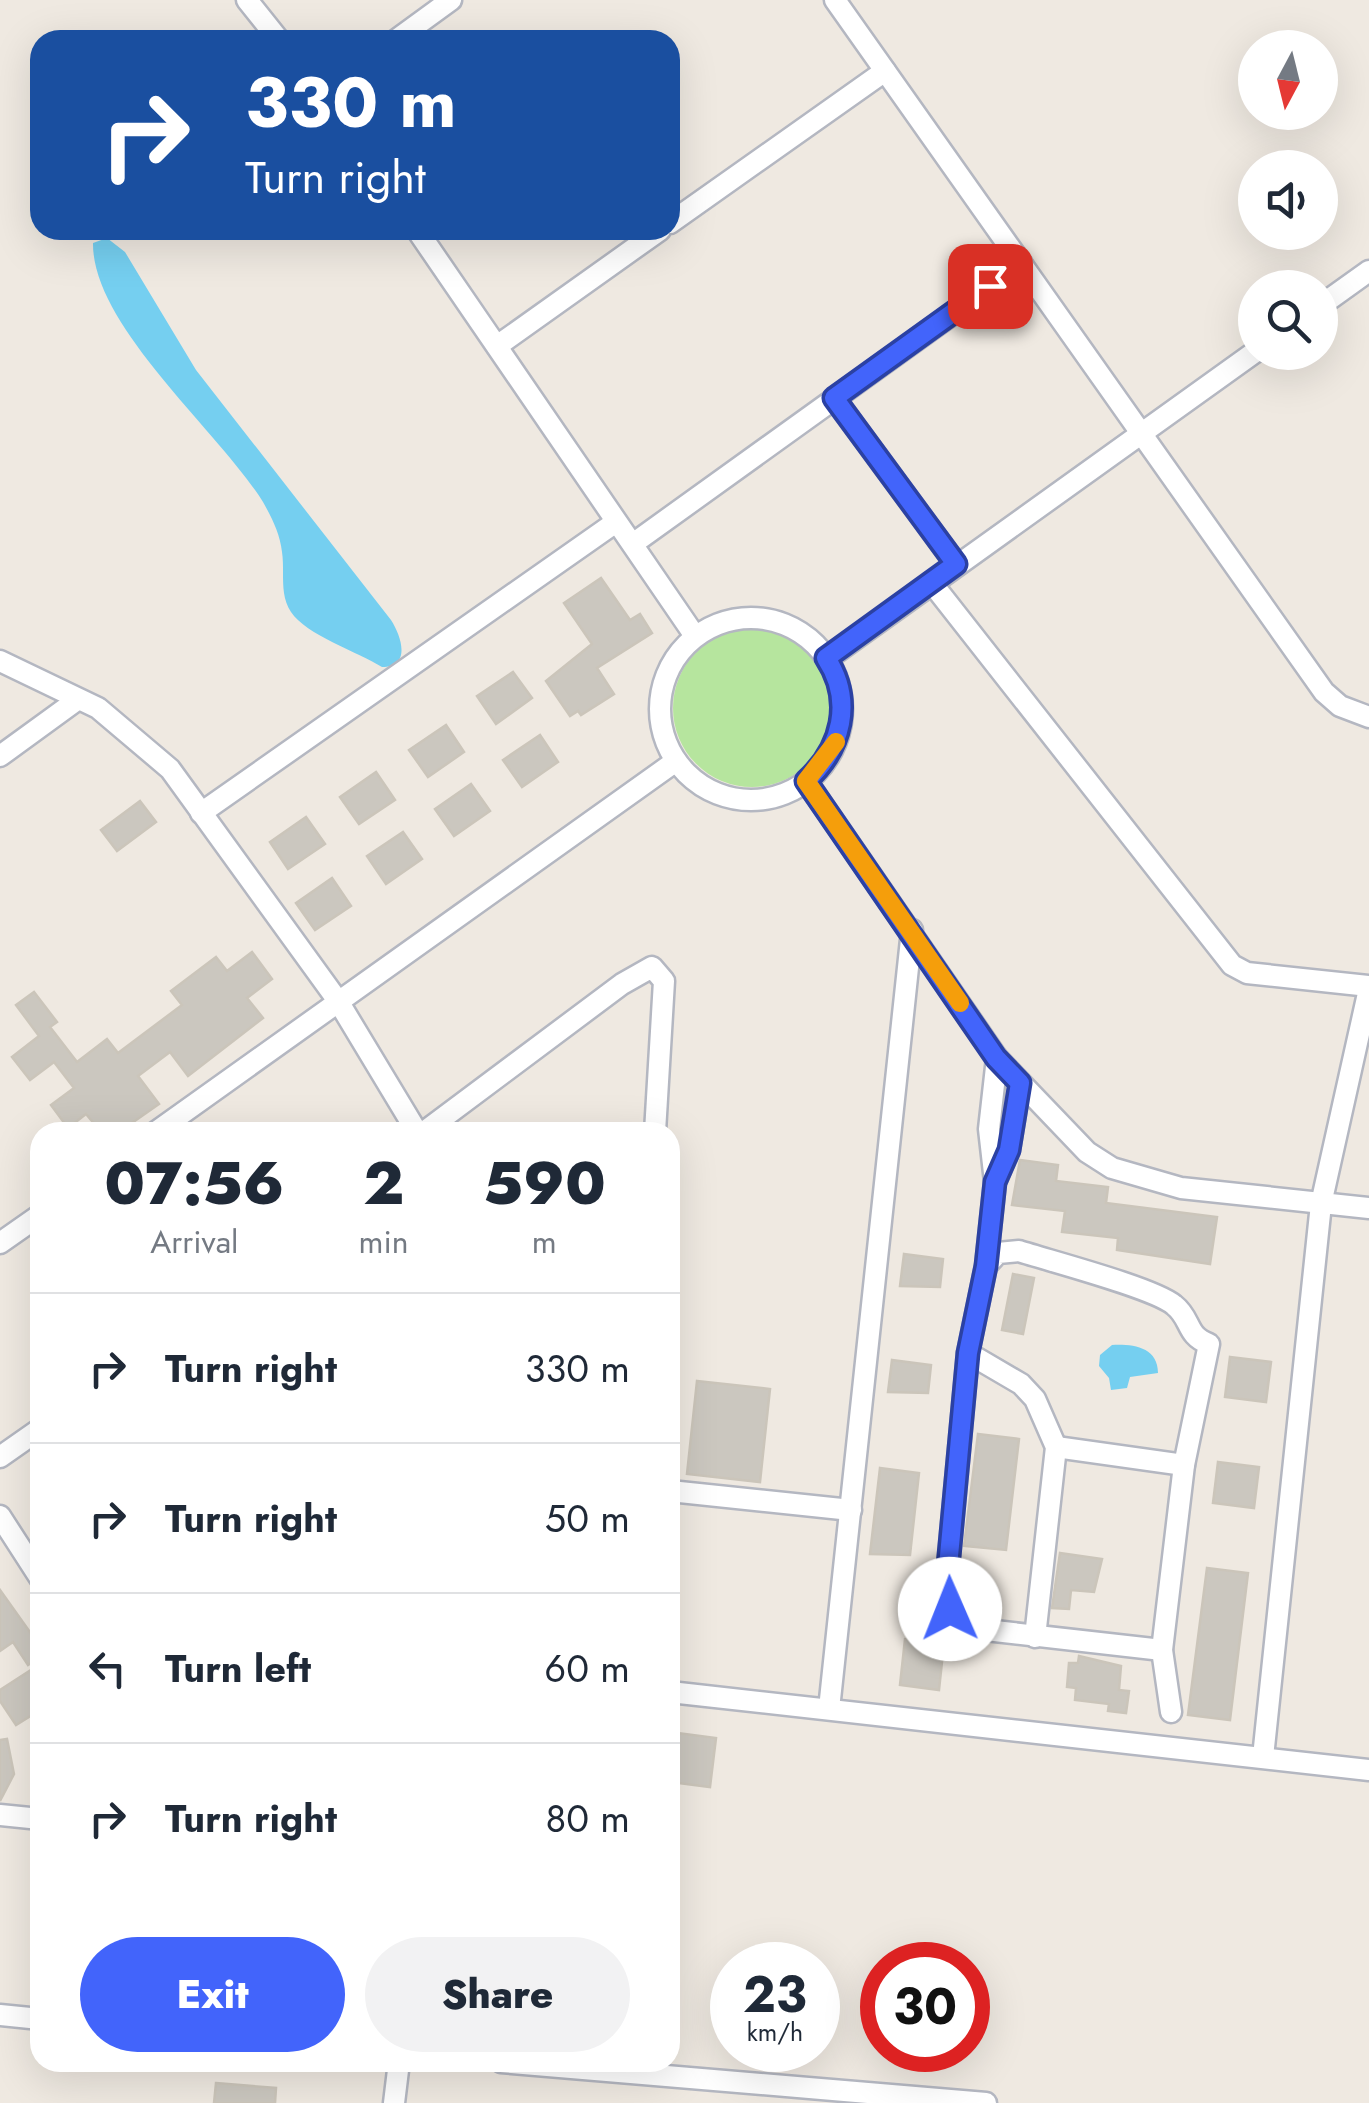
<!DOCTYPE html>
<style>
:root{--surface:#fff;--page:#f2f2f3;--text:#1f2937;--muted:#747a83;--line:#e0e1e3;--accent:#4264fb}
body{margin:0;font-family:Jost,sans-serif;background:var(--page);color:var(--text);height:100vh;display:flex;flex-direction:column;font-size:38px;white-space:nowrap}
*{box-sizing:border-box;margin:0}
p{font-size:32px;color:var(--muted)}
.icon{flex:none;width:55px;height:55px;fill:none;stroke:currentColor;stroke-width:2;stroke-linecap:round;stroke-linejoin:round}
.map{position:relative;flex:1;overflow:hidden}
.details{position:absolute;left:30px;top:1122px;width:650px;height:950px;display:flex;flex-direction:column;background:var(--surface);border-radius:30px;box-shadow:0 10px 40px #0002}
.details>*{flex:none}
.hud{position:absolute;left:30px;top:30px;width:650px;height:210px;border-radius:30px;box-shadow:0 10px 40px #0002;background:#1a4fa0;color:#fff;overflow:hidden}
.needle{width:65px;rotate:187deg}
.fabs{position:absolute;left:1238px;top:30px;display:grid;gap:20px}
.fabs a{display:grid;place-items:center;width:100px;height:100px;border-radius:50%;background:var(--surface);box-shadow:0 10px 40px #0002;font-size:50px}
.speed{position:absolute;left:710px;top:1942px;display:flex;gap:20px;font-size:50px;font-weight:700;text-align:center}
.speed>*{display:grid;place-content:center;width:130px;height:130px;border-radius:50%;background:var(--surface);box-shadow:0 10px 40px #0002;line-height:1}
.speed small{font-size:25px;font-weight:400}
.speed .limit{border:15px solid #d22;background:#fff;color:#111}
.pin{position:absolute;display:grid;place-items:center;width:85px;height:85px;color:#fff;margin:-42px;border-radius:20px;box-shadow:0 5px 15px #0006}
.me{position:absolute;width:110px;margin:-55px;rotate:359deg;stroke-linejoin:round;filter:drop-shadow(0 0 8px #0008)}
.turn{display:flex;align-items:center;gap:35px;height:210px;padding:0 50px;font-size:45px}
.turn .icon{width:130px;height:130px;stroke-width:2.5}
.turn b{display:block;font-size:70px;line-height:85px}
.eta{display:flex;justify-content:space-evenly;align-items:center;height:170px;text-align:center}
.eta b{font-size:60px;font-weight:800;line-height:70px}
.cta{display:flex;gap:20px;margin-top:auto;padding:20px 50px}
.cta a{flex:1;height:115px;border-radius:60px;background:var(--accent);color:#fff;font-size:40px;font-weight:800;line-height:115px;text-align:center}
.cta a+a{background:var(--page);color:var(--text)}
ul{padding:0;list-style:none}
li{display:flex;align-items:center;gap:30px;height:150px;padding:0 50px;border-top:2px solid var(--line)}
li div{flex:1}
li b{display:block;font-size:38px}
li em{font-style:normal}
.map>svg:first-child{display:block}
.green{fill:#b6e59e}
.water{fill:#75cff0}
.building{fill:#cbc7bf;stroke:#cbc5ba;stroke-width:2.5}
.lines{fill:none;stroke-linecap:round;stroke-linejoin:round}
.minor-casing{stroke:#b4b7c1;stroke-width:25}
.minor{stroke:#fff;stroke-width:20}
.route-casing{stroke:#2b41a3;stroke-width:25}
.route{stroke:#4264fb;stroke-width:18}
.slow{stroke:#f59e0b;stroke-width:18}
</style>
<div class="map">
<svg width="1369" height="2103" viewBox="0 0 1369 2103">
<rect width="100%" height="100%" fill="#efe9e1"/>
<circle class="green" cx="752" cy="708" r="79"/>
<g class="water">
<path d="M107,238L125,252L196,370L391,620C402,637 411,667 382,667C358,652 306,635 291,612C279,594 285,572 282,552C280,534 272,518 263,502C220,432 92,326 93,243Z"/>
<path d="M1112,1345C1133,1344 1158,1347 1158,1373L1130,1377L1127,1388L1111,1390L1109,1378L1099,1366L1100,1355Z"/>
</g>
<g class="building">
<path d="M601,578L630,620L640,614L652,633L597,668L614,694L581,715L578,711L570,716L546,681L592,644L564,603Z"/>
<path d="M513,672L532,698L496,724L477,696Z"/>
<path d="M446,725L464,752L428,777L409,750Z"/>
<path d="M540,735L558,762L522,787L503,760Z"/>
<path d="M376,772L395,800L359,824L340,797Z"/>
<path d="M471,784L490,811L454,836L435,809Z"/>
<path d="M140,801L156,822L117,851L101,830Z"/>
<path d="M306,817L325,844L288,869L270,842Z"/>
<path d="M403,832L422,859L386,884L367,856Z"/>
<path d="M332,878L351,906L315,930L296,903Z"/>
<path d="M252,952L272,979L247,998L263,1018L188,1076L170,1052L138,1076L159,1104L119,1132H101L86,1114L68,1128L51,1105L74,1088L54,1062L30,1080L12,1057L39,1036L16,1005L34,992L57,1022L50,1027L77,1062L107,1039L118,1053L182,1005L171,991L216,957L227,971Z"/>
<path d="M1020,1160L1058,1165L1056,1181L1108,1187L1106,1203L1217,1217L1210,1264L1117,1250L1118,1238L1062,1232L1065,1211L1012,1205Z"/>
<path d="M904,1254L943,1259L940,1287L900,1286Z"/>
<path d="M1013,1274L1034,1278L1023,1334L1002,1330Z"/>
<path d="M1230,1357L1271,1362L1266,1402L1225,1397Z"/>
<path d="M892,1360L931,1365L928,1393L888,1392Z"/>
<path d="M697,1381L770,1389L760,1482L687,1474Z"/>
<path d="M978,1434L1019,1439L1006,1550L964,1546Z"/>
<path d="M1218,1462L1259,1467L1254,1508L1213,1503Z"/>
<path d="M880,1468L919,1473L910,1555L870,1554Z"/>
<path d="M1060,1553L1102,1559L1094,1592L1071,1590L1069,1609L1052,1608Z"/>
<path d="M1207,1568L1248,1573L1230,1720L1188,1715Z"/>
<path d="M0,1590L32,1635L40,1630V1657L28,1665L13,1642L0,1651Z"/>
<path d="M905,1639L944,1643L939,1690L900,1685Z"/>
<path d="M1079,1656L1121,1666L1119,1690L1129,1691L1126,1713L1108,1711L1109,1704L1075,1700L1076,1688L1067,1687L1069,1663H1078Z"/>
<path d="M34,1668L40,1677V1710L16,1725L0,1701V1690Z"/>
<path d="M670,1732L716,1738L710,1787L670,1782Z"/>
<path d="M7,1739L14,1774L0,1801V1740Z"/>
<path d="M216,2083L276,2088L275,2103H214Z"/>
</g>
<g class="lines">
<g class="minor-casing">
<g id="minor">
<path d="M247,0L279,40"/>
<path d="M835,0L1324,692L1340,706L1369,717"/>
<path d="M396,40L451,0"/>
<path d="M670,223L885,71"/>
<path d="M417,230L695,636"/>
<path d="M1320,306L1369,271"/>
<path d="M497,346L660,230"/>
<path d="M834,398L956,564"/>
<path d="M634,543L1022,264"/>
<path d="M931,582L1232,965L1247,973L1369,986"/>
<circle cx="751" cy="709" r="91"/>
<path d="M827,659L1255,352"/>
<path d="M0,661L98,708L170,769L338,1001L417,1132"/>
<path d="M0,756L77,700"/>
<path d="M806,781L997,1058L1087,1152L1112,1168L1181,1188L1369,1208"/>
<path d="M201,813L616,522"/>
<path d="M997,1058L989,1129L995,1182L986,1266L968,1353L946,1588L950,1609L968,1628L1162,1650"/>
<path d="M156,1132L676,761"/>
<path d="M424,1132L622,984L652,967L664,981L655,1132"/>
<path d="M995,1182L1009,1150L1020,1083"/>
<path d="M0,1243L40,1215"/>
<path d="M986,1266L998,1253L1019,1251C1050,1261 1154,1288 1174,1305C1192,1319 1185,1335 1209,1344L1184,1465L1162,1650L1171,1712"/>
<path d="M968,1353L1021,1384L1035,1399L1056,1447L1035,1637"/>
<path d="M1056,1447L1184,1465"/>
<path d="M0,1457L40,1429"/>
<path d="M670,1491L851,1510"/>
<path d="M0,1516L40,1578"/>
<path d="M670,1692L1369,1770"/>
<path d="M829,1709L912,930"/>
<path d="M1263,1757L1321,1204L1369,989"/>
<path d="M0,1815L40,1819"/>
<path d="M0,2015L40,2019"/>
<path d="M501,2062L986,2103"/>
<path d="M394,2103L399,2062"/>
</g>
</g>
<use href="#minor" class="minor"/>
</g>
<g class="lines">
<g class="route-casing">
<path id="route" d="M950,1609L946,1588L968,1353L986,1266L995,1182L1009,1150L1020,1083L996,1058L806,781C842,748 854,701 826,658L956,564L834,398L990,286"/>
</g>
<use href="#route" class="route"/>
<path class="slow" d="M836,742L806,781L960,1003"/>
</g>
</svg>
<div class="fabs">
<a><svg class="needle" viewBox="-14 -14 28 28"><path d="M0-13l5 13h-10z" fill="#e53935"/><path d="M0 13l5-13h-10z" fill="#747a83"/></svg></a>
<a><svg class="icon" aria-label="sound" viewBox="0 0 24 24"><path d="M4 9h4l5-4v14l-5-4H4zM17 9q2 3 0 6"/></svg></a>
<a><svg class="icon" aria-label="search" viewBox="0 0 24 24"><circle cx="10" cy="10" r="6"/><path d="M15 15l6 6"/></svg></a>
</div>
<div class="speed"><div>23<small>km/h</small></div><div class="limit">30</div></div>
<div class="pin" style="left:990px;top:286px;background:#d93025"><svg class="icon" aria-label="arrive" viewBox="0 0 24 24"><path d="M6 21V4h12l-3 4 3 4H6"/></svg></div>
<svg class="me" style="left:950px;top:1609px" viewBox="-20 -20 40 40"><circle r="19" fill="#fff"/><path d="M0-13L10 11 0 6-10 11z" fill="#4264fb"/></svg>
<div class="hud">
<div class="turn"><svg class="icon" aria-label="right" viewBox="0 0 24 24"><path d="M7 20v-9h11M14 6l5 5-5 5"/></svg><div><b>330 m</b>Turn right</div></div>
</div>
<section class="details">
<div class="eta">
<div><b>07:56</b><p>Arrival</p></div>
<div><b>2</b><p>min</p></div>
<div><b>590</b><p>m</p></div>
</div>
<ul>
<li><svg class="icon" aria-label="right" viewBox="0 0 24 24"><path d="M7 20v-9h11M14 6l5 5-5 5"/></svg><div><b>Turn right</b></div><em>330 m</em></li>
<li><svg class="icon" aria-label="right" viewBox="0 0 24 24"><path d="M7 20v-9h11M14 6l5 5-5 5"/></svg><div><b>Turn right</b></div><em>50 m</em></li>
<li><svg class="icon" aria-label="left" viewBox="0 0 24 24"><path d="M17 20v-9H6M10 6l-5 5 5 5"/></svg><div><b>Turn left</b></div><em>60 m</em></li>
<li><svg class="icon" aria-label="right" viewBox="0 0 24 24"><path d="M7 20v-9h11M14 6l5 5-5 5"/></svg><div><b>Turn right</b></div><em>80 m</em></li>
</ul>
<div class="cta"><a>Exit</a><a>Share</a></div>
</section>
</div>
